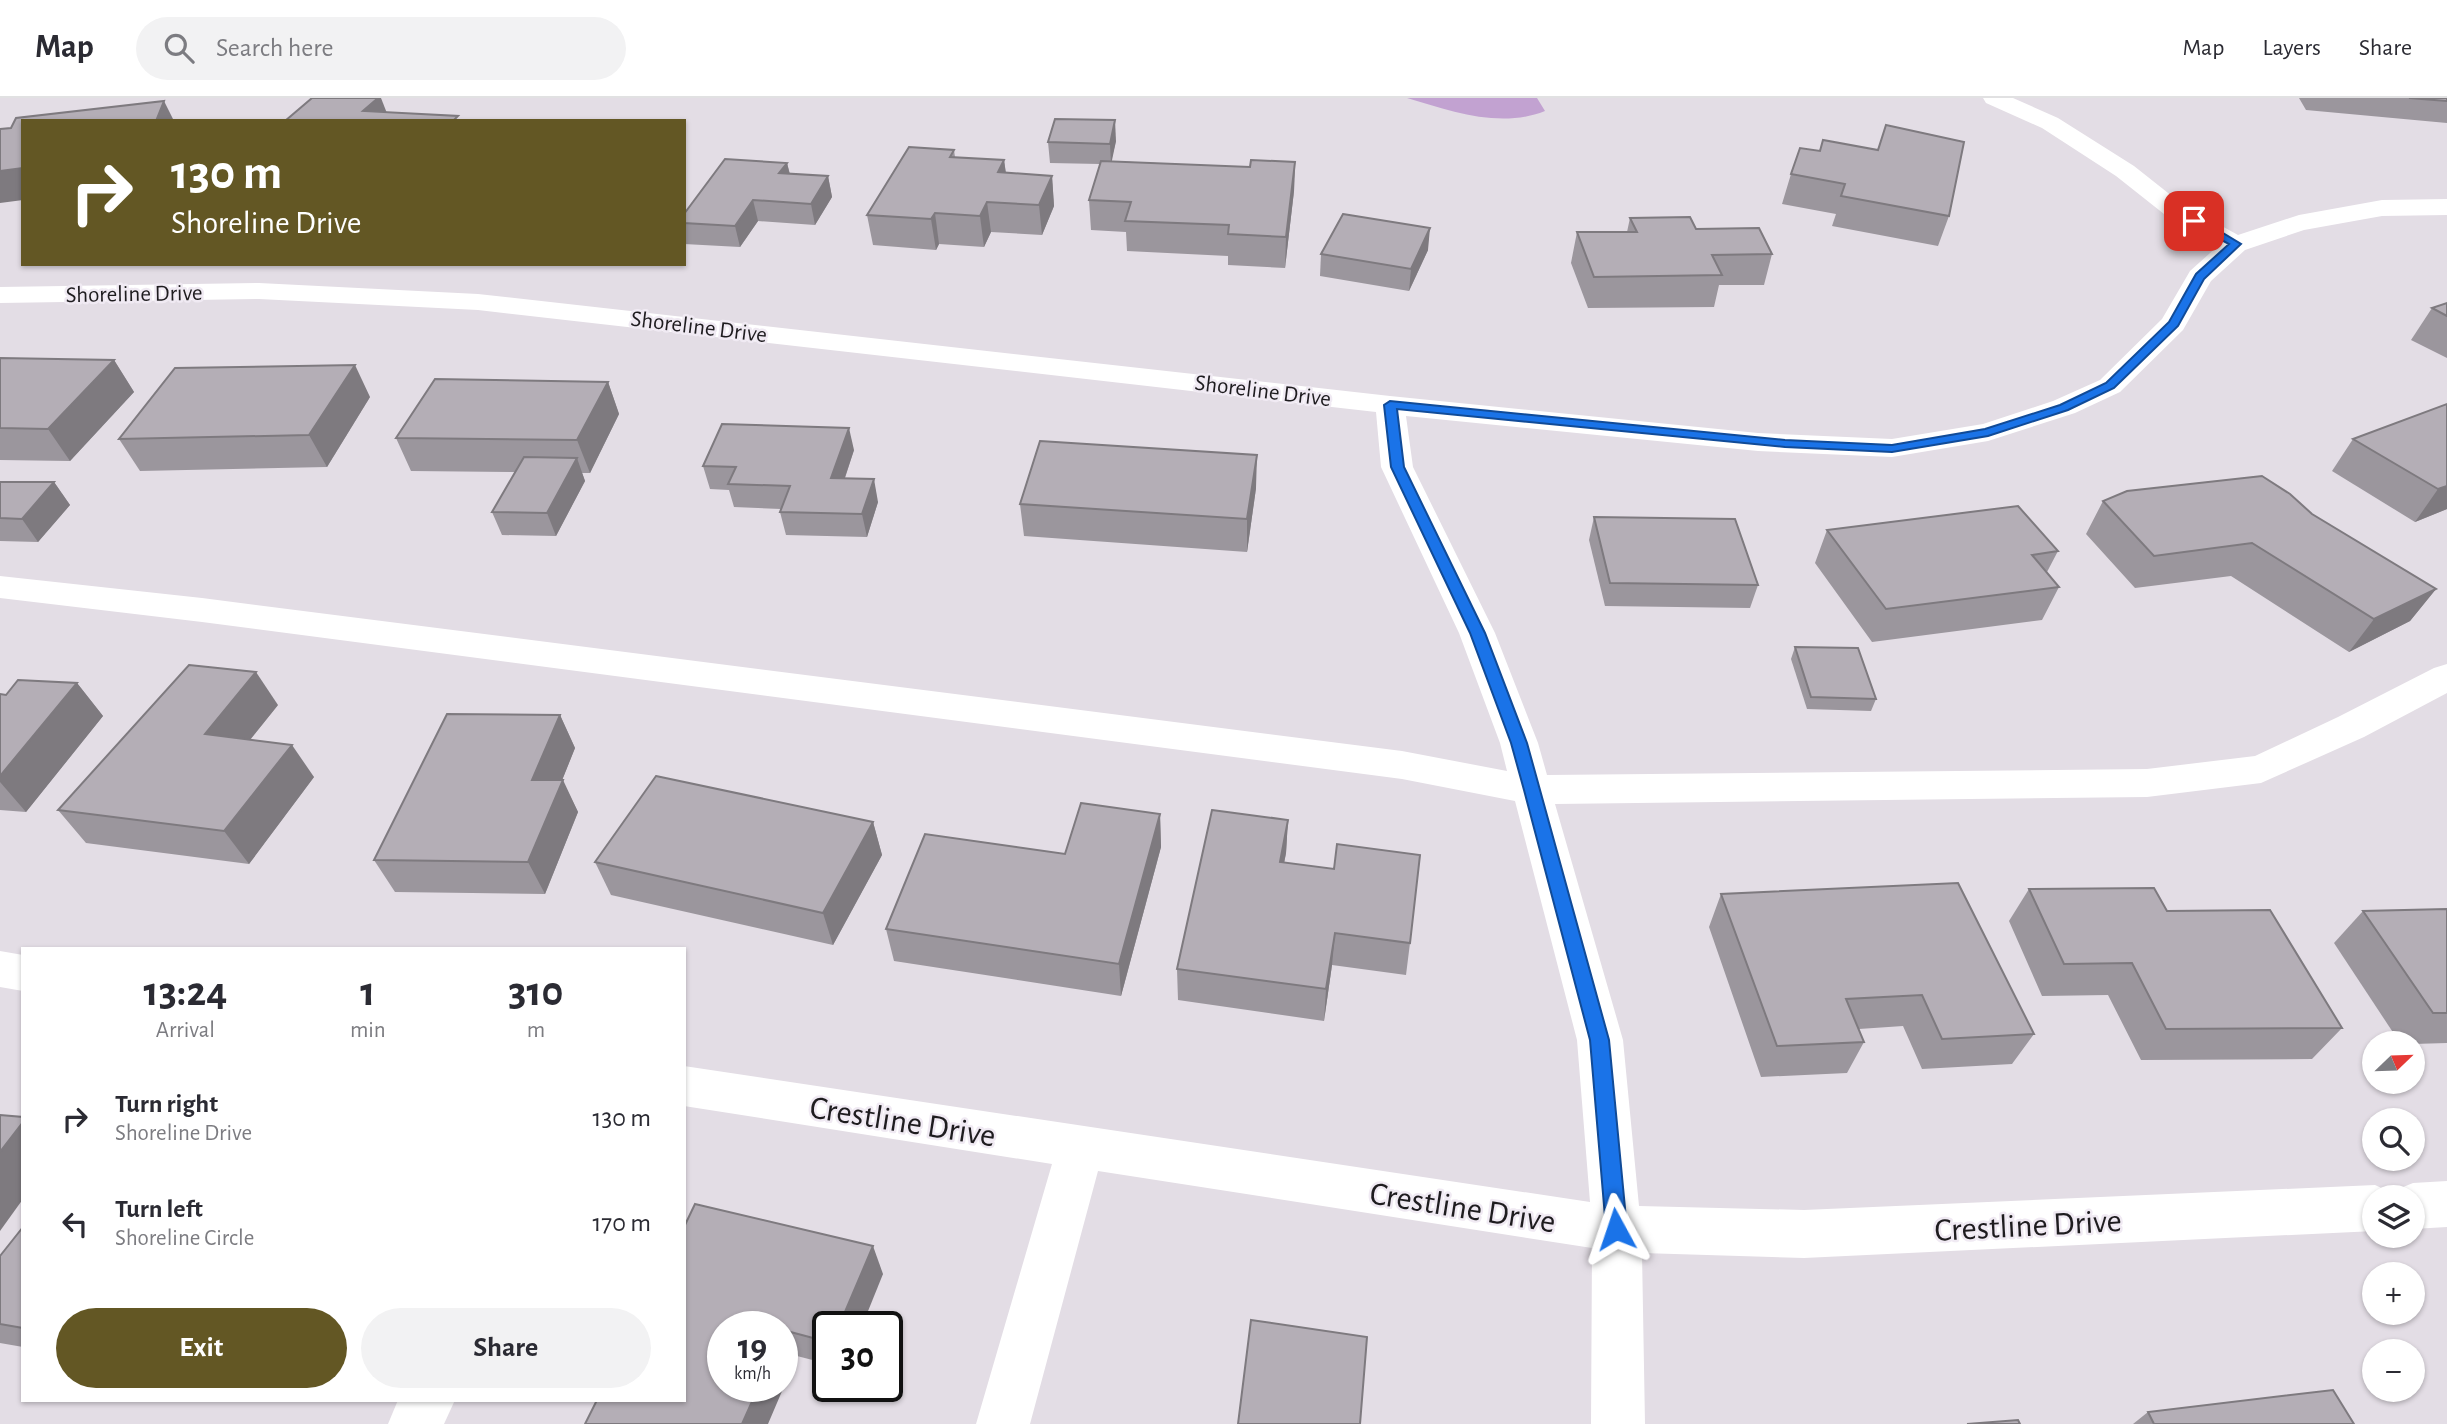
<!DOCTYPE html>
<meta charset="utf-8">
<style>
:root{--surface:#fff;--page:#f2f2f3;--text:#2b2b33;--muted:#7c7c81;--line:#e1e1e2;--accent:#635724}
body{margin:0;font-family:"Alegreya Sans",sans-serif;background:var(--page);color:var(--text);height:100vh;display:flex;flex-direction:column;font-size:26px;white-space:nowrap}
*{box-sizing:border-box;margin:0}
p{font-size:23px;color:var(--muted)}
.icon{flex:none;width:38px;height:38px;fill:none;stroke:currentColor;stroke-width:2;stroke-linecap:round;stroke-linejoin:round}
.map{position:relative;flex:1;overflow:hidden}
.side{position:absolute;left:21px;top:849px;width:665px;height:455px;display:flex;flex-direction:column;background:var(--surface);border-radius:0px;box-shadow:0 2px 5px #0004}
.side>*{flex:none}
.banner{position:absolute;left:21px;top:21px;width:665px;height:147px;border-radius:0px;box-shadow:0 2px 5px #0004;background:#635724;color:#fff;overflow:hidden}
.needle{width:46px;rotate:67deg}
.fabs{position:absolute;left:2362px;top:933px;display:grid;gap:14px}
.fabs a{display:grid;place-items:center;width:63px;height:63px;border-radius:50%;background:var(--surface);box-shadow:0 2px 5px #0004;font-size:35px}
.speed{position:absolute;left:707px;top:1213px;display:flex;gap:14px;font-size:35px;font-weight:700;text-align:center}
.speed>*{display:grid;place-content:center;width:91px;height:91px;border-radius:50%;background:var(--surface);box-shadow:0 2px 5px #0004;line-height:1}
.speed small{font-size:18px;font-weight:400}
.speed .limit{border:4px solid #111;border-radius:10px;background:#fff;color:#111}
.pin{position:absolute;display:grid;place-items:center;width:60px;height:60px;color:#fff;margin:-30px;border-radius:14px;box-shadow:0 4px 10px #0006}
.me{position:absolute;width:77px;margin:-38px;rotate:355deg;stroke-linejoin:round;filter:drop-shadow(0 0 5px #0008)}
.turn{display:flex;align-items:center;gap:24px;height:147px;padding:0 35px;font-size:32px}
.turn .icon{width:91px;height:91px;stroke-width:2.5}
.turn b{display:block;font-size:49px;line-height:60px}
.eta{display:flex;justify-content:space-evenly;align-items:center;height:119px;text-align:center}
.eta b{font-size:42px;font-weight:600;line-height:49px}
.button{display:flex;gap:14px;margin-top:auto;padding:14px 35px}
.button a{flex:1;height:80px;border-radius:42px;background:var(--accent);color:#fff;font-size:28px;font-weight:600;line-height:80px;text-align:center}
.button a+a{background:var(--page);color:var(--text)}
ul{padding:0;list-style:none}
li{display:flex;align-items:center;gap:21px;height:105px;padding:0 35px}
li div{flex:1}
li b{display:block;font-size:26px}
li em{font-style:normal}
header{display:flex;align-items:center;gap:42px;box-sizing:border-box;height:98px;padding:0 35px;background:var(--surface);border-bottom:2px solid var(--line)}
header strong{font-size:33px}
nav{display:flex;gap:38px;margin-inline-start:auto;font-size:24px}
.search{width:490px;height:63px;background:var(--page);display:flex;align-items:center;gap:18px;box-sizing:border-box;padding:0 24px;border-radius:38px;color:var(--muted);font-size:26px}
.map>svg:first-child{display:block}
.water{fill:#c2a2d1}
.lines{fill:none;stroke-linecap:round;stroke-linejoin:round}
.minor{fill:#fff;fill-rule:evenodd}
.wall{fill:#9b969d}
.shaded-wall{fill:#7e7a7f}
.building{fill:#b4aeb6;stroke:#7e7a7f;stroke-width:2}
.route{fill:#1a73e8;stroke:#114b97;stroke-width:2}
.labels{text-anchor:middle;stroke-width:5;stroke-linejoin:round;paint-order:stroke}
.far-street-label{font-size:23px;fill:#1e1c1f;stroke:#f0eaf3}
.near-street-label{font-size:33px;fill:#1e1c1f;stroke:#f0eaf3}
</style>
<header>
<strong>Map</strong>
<div class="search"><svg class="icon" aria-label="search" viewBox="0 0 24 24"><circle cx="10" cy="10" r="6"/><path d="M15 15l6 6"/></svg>Search here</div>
<nav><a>Map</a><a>Layers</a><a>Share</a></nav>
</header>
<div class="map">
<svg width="2447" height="1326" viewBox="0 0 2447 1326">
<rect width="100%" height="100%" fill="#e3dde5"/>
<path class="water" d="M1407,0H1537L1545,13C1500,31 1451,13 1407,0Z"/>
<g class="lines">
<g class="minor">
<path d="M1983,0H2013L2058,20L2134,68L2182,106L2238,137L2299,117L2382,102L2447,101V117L2382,118L2304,132L2245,152L2211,183L2183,232L2120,294L2075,315L1988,343L1892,359L1758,353L1406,318L1413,369L1495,535L1538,645L1547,677L2147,671L2255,658L2338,619L2434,570L2447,566V595L2364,639L2261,685L2147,699L1555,706L1623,942L1639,1108L1804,1112L2375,1087L2394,1096L2396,1092L2413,1085L2447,1083V1129L2413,1131V1099H2375V1133L1804,1160L1642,1155L1645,1326H1591L1592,1150L1098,1073L1030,1326H976L1052,1066L684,1008V968L1590,1104L1577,942L1515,703L1402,681L202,524L0,500V478L202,500L1402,653L1507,673L1500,645L1459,535L1381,369L1376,314L478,212L259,201L0,205V189L259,185L478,196L1390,298L1758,335L1892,341L1983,326L2053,303L2100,282L2162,221L2190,173L2219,147L2164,116L2116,78L2042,30L1986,5Z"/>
<path d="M0,853L23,857V893L0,889Z"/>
<path d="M398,1302H455L444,1326H388Z"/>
</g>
</g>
<g class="wall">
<path d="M2299,0H2447V25L2306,12Z"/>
<path d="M1886,27L1949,118L1938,148L1832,128L1836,116L1782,106L1791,76L1820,53L1878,52Z"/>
<path d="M1116,43L1111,63L1250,69L1295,64L1294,93L1285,170L1228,167V158L1127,153L1126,134L1091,132L1089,102L1100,66L1050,65L1048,44Z"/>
<path d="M954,52L955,59L1004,62L1006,75L1052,78L1054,108L1042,137L991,134L984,149L939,146L936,152L873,147L867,117Z"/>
<path d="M787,65L790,76L828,78L832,99L815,127L758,123L740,149L684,146V116Z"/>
<path d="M1630,120L1696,131L1772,156L1764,187H1719L1714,209L1588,210L1571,165L1577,134H1627Z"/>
<path d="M1428,152L1409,193L1320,178L1321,156Z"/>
<path d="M2447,205V260L2411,242L2432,210Z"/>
<path d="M0,260L114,262L134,294L70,363L0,362Z"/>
<path d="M608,284L619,316L590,375H582L585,383L556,438L502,437L492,414L516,374L411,373L396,340Z"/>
<path d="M370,299L327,369L140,373L119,341Z"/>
<path d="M2447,306V411L2415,424L2332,373L2353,341Z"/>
<path d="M854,352L845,380L878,404L867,439L786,437L780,414L781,411L734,409L729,392L710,391L703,368Z"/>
<path d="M0,384H54L70,407L38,444L0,443Z"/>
<path d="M1256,390L1247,454L1024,438L1020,406Z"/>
<path d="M2103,403L2312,416L2436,491L2410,523L2349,554L2231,478L2135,490L2086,436Z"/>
<path d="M1594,419L1758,487L1750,510L1605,508L1589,442Z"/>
<path d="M1827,432L2058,453L2047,474L2059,489L2042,522L1872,544L1815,465Z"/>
<path d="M1795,549L1876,601L1871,613L1807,611L1791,561Z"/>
<path d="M77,585L103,618L26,714L0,712V596L6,597Z"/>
<path d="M278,607L250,642L314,679L249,766L86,745L58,712Z"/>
<path d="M560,617L575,650L562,682L578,714L545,796L395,794L374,762Z"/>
<path d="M1160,716L1161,749L1121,898L894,863L886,831Z"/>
<path d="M1288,722L1286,755L1284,765L1410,845L1406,877L1332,867L1324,923L1178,902L1177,871Z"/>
<path d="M873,724L882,757L833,847L611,797L595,764Z"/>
<path d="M2029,791L2167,813L2342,930L2312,961L2141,962L2108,897L2042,898L2009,823Z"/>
<path d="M1721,796L2034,936L2012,966L1922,971L1903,928L1859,931L1864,944L1847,975L1761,979L1709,829Z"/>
<path d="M2447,811V945L2413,946L2400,945L2334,845L2363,813Z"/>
<path d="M23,1129V1249L0,1245V1158Z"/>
<path d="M684,1129L883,1176L828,1228V1266L797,1258Z"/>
<path d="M2148,1314L2354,1326H2133Z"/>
</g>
<g class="shaded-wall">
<path d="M378,0H381L390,23L363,13Z"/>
<path d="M164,3L174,23H156Z"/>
<path d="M1115,22L1116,43L1111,67L1110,46Z"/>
<path d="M1004,62L1008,92L998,74Z"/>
<path d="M1295,64L1294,93L1285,170L1286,139Z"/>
<path d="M787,65L792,86L779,75Z"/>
<path d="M23,70V102L0,105V73Z"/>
<path d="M828,78L832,99L815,127L811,106Z"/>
<path d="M1052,78L1054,108L1042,137L1039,107Z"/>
<path d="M753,102L758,123L740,149L735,128Z"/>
<path d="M987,104L991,134L984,149L980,118Z"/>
<path d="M935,115L939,146L936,152L931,121Z"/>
<path d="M1430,130L1428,152L1409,193L1411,171Z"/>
<path d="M114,262L134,294L70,363L48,331Z"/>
<path d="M355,267L370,299L327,369L309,337Z"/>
<path d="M608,284L619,316L590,375L577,342Z"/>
<path d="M849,330L854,352L837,403L831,380Z"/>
<path d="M1257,357L1256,390L1247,454V421Z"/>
<path d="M577,360L585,383L556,438L547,415Z"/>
<path d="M874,381L878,404L867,439L862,416Z"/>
<path d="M54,384L70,407L38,444L22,421Z"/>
<path d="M2447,388V411L2415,424L2438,391Z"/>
<path d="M2436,491L2410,523L2349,554L2374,521Z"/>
<path d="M256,574L278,607L228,669L205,636Z"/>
<path d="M77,585L103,618L26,714L0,684V678Z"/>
<path d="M560,617L575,650L549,715L532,682Z"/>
<path d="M292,647L314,679L249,766L224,733Z"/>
<path d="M563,682L578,714L545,796L528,764Z"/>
<path d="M1160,716L1161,749L1121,898L1119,866Z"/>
<path d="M1288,722L1286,755L1278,796L1280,764Z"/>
<path d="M873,724L882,757L833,847L823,815Z"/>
<path d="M1335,835L1332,867L1324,923L1326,891Z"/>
<path d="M23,1024V1101L0,1133V1054Z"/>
<path d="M873,1148L883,1176L862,1228H839Z"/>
<path d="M783,1232L797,1258L768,1326H742L759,1288H782Z"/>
</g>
<g class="building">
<path d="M312,0H378L363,13L458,18L453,23H285Z"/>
<path d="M2409,0H2447V3Z"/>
<path d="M164,3L156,23H23V70L0,73V31L11,30L16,20Z"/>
<path d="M1055,21L1115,22L1110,46L1048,44Z"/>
<path d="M1886,27L1964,44L1949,118L1841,98L1845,86L1791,76L1800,50L1820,53L1823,42L1878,52Z"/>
<path d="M909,49L954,52L950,59L1004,62L998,74L1052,78L1039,107L987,104L980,118L935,115L931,121L867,117Z"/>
<path d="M725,61L787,65L779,75L828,78L811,106L753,102L735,128L684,125V116Z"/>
<path d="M1251,62L1295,64L1286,139L1228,136L1229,127L1125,123L1131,104L1089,102L1101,63L1250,69Z"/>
<path d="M1343,116L1430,130L1411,171L1321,156Z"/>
<path d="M1690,119L1696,131L1759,130L1772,156L1712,157L1722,177L1594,179L1577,134H1637L1630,120Z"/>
<path d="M2447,205V218L2432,210Z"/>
<path d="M0,260L114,262L48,331L0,330Z"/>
<path d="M355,267L309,337L119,341L175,270Z"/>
<path d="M435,281L608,284L577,342L396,340Z"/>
<path d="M2447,306V388L2438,391L2353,341Z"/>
<path d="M722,326L849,330L831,380L874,381L862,416L780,414L790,388L728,386L736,369L703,368Z"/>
<path d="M1040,343L1257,357L1247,421L1020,406Z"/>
<path d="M524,359L577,360L547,415L492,414Z"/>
<path d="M2262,378L2290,396L2312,416L2436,491L2374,521L2252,445L2154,458L2103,403L2127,393Z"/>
<path d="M0,384H54L22,421L0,420Z"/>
<path d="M2018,408L2058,453L2032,457L2059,489L1886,511L1827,432Z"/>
<path d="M1594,419L1735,421L1758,487L1610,485Z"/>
<path d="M1795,549L1858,550L1876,601L1811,599Z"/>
<path d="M189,567L256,574L205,636L292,647L224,733L58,712Z"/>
<path d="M18,582L77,585L0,678V596L6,597Z"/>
<path d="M447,616L560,617L532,682H563L528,764L374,762Z"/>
<path d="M656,678L873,724L823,815L595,764Z"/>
<path d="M1081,705L1160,716L1119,866L886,831L925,736L1065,756Z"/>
<path d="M1212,712L1288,722L1280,764L1334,771L1337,746L1420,757L1410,845L1335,835L1326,891L1177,871Z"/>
<path d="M1958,785L2034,936L1942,941L1922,897L1846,901L1864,944L1777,948L1721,796Z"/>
<path d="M2154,790L2167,813L2270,812L2342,930L2166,931L2132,865L2064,866L2029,791Z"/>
<path d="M2447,811V915H2433L2363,813Z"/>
<path d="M0,1017L23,1019V1024L0,1054Z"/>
<path d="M695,1106L873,1148L839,1228H828V1244L783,1232L782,1234V1228H723V1288H759L742,1326H585L597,1302H684V1129Z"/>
<path d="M23,1129V1230L0,1226V1158Z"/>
<path d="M1251,1222L1367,1239L1360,1326H1238Z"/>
<path d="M2333,1292L2354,1326H2154L2148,1314Z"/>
<path d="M2018,1322L2020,1326H1967Z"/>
</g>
<path class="route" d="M2190,120H2198L2241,146L2204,181L2178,228L2114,290L2068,312L1988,338L1892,354L1785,349L1397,311L1404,369L1485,535L1527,645L1540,692L1609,942L1627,1131L1624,1138L1616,1141L1609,1138L1606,1131L1590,942L1524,692L1511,645L1470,535L1391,369L1384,307L1390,303L1785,342L1892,347L1985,331L2060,307L2106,285L2169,224L2196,176L2229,146L2190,125Z"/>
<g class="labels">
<g class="far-street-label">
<text transform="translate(134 195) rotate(-1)" y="8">Shoreline Drive</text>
<text transform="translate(699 228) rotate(7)" y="8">Shoreline Drive</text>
<text transform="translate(1263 292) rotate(7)" y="8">Shoreline Drive</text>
</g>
<g class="near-street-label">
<text transform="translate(903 1022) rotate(9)" y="12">Crestline Drive</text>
<text transform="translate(1463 1108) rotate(9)" y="12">Crestline Drive</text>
<text transform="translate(2028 1126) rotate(-3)" y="12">Crestline Drive</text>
</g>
</g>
</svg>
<div class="fabs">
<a><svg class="needle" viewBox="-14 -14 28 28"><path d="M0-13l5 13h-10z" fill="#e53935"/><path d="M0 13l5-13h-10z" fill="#7c7c81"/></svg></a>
<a><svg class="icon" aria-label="search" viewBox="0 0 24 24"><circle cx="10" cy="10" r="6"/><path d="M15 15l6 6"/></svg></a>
<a><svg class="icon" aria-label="layers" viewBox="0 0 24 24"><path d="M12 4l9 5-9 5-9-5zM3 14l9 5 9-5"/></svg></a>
<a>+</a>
<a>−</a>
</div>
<div class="speed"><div>19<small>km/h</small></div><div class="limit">30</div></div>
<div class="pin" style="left:2194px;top:123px;background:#d93025"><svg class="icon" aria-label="arrive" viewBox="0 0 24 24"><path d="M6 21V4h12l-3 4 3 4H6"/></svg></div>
<svg class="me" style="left:1616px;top:1131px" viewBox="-20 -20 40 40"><path d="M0-17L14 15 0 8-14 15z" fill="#1a73e8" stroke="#fff" stroke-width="4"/></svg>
<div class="banner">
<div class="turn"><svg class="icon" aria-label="right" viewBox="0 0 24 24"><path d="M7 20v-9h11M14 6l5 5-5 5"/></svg><div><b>130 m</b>Shoreline Drive</div></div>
</div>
<section class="side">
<div class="eta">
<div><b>13:24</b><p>Arrival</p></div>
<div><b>1</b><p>min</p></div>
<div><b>310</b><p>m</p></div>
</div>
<ul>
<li><svg class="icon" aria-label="right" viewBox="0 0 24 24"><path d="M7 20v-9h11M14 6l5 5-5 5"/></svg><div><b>Turn right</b><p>Shoreline Drive</p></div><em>130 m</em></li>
<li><svg class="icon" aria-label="left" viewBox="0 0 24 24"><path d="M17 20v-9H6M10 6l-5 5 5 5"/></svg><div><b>Turn left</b><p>Shoreline Circle</p></div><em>170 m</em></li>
</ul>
<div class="button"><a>Exit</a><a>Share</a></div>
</section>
</div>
